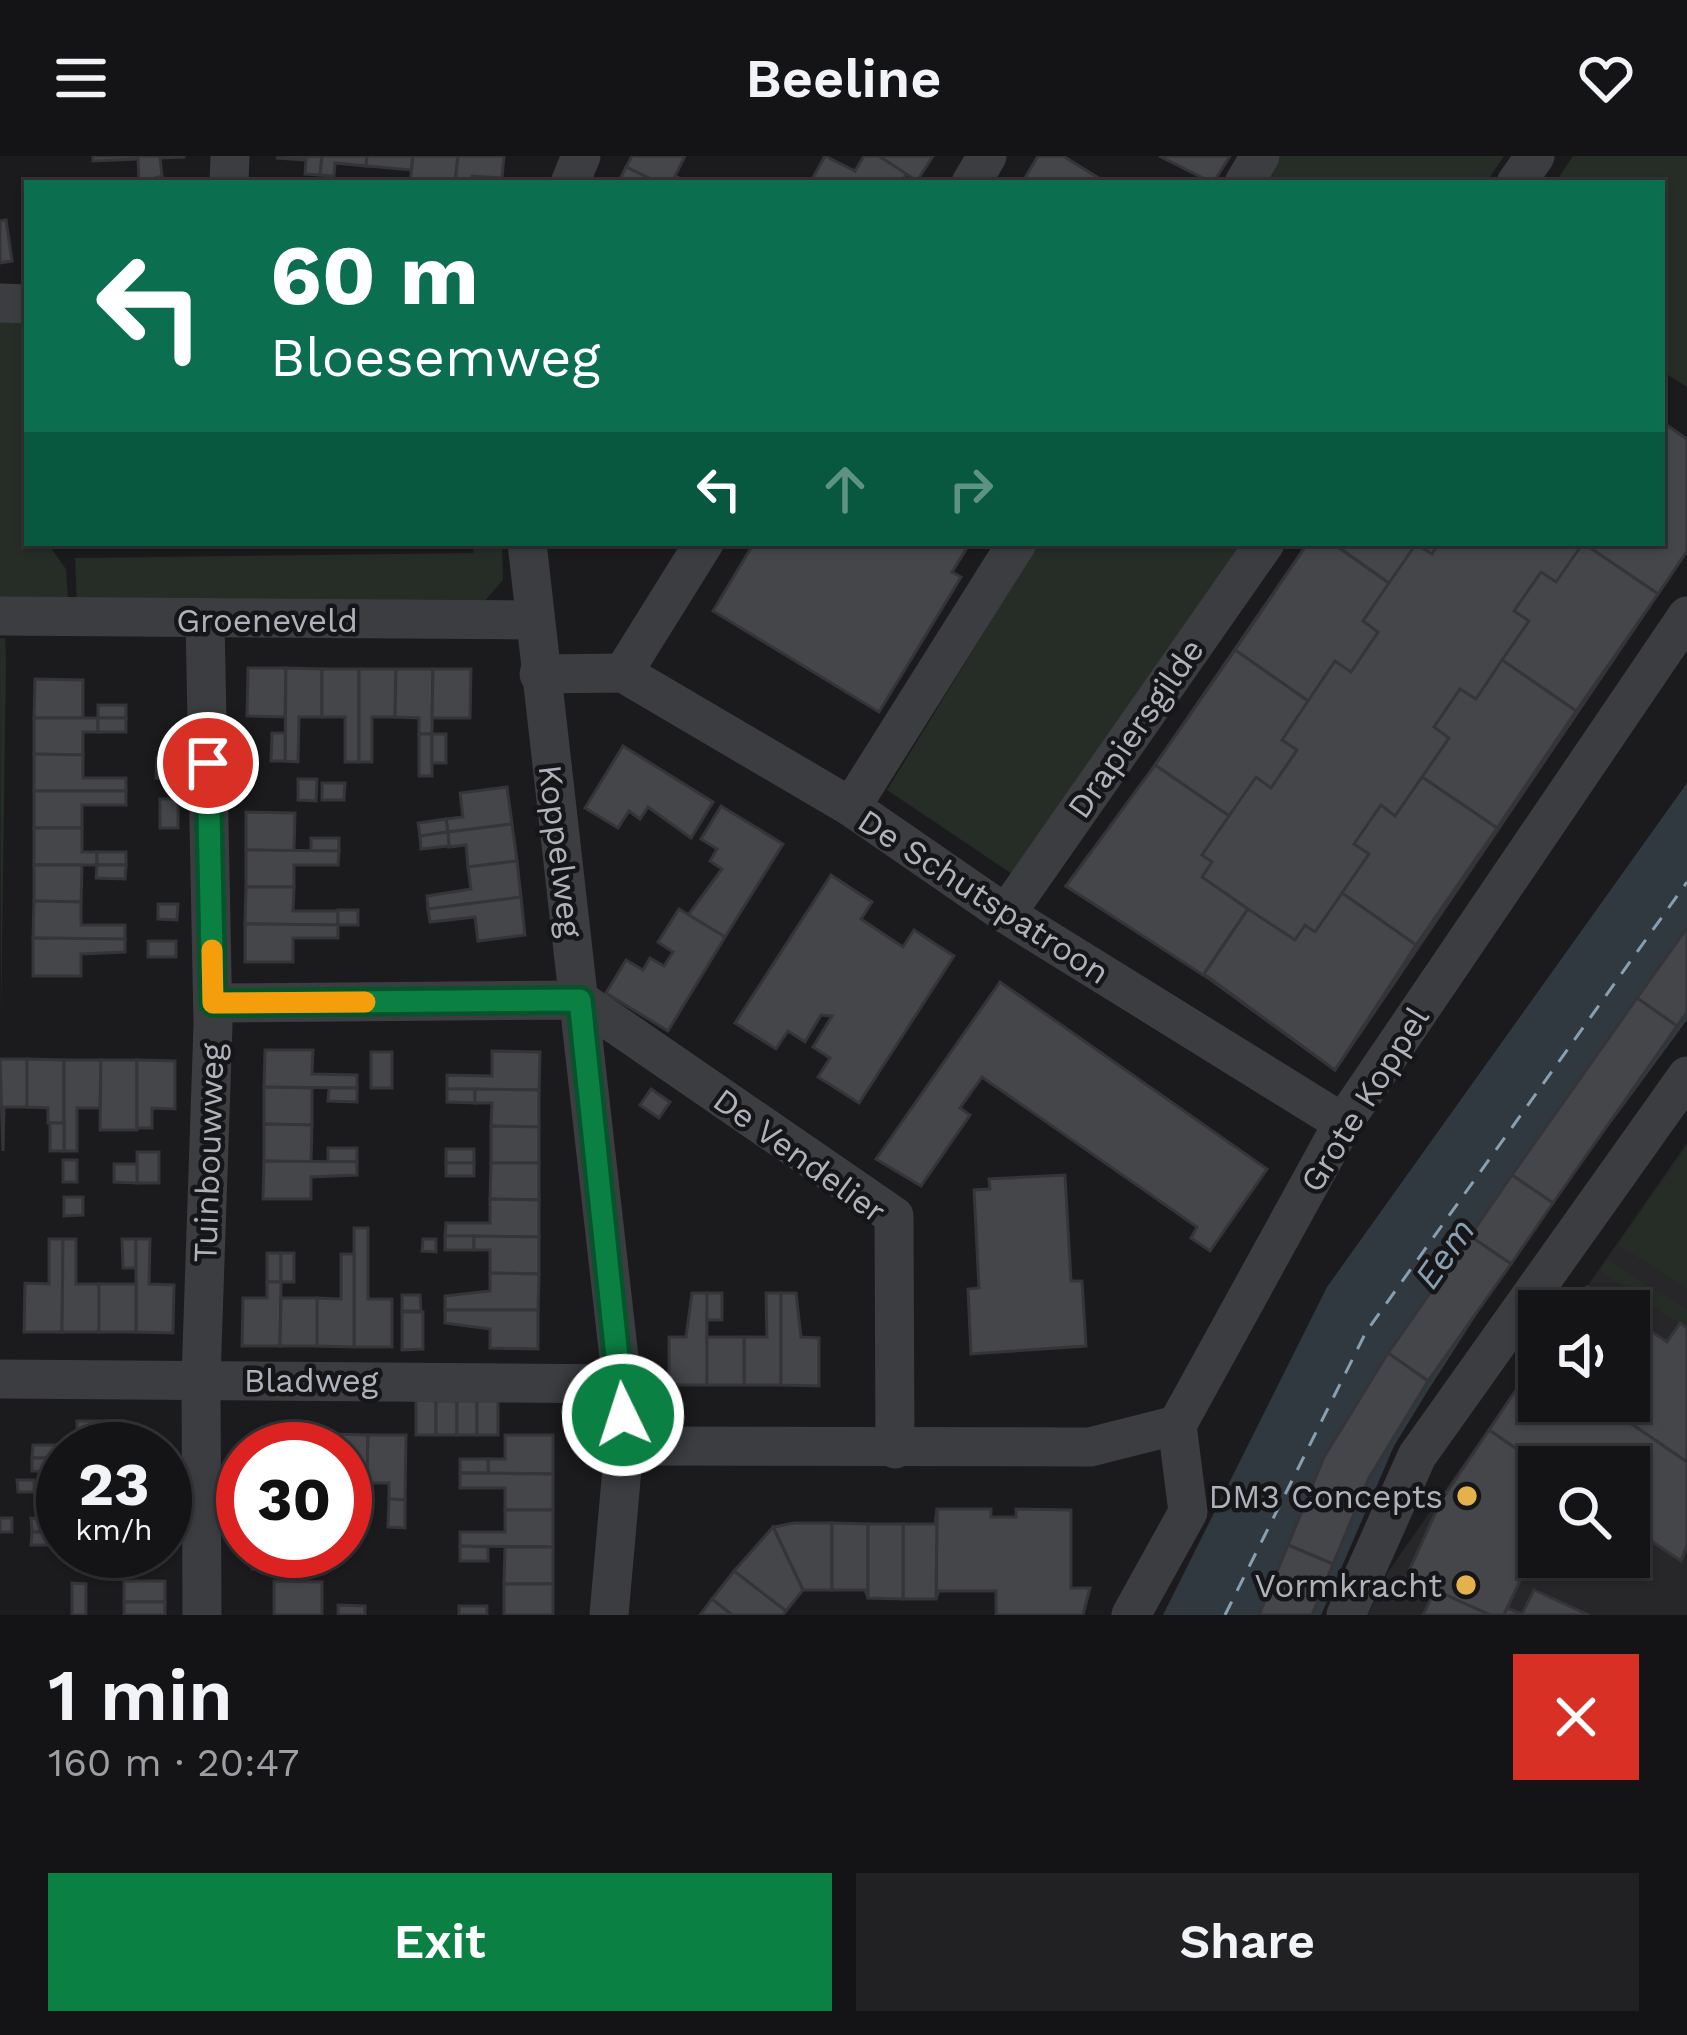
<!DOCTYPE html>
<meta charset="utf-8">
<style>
:root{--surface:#141416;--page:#212123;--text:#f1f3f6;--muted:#9d9ea1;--line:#333335;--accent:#0b8043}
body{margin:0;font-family:"Work Sans",sans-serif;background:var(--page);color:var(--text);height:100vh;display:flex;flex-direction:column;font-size:45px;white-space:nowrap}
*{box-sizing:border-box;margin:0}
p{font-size:39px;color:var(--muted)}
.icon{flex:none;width:66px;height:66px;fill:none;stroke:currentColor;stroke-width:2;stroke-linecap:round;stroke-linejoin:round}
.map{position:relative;height:1459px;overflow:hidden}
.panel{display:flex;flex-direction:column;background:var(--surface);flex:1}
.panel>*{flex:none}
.top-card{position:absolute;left:24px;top:24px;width:1641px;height:366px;border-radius:0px;box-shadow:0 3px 9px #0004,0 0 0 3px var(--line);background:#0b6e4f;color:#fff;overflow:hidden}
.buttons{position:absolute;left:1518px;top:1134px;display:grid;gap:24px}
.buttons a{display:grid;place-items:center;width:132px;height:132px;border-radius:0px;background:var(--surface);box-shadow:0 3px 9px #0004,0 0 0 3px var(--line);font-size:60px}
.speed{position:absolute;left:36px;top:1266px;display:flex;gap:24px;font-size:60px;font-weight:700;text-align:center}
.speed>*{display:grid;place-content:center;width:156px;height:156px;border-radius:50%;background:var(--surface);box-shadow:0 3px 9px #0004,0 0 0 3px var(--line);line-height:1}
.speed small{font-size:30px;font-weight:400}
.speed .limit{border:18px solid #d22;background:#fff;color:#111}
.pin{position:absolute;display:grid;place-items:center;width:102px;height:102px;color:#fff;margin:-51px;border:6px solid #fff;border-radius:50%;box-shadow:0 3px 12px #0007}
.me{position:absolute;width:132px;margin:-66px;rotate:356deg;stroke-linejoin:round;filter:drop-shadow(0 0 9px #0008)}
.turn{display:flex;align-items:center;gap:42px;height:252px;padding:0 48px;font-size:54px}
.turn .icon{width:156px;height:156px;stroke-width:2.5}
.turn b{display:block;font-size:84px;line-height:102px}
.lanes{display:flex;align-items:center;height:114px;padding:0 48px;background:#0003;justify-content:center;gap:60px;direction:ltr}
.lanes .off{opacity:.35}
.round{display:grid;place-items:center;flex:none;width:126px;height:126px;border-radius:0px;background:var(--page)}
.summary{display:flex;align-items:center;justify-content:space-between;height:204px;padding:0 48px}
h1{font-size:72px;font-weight:600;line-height:90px}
.cta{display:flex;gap:24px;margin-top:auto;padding:24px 48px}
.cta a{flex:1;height:138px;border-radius:0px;background:var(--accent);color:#fff;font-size:48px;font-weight:600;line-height:138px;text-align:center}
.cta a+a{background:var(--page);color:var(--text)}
header{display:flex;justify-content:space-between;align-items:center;height:156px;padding:0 48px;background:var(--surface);font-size:54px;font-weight:600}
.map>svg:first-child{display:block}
.built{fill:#27272a;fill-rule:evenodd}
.green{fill:#252d26}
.water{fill:#313940}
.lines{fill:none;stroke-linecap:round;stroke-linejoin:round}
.ferry{stroke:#899fb2;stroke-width:3;stroke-dasharray:15 12;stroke-linecap:butt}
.building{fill:#45464a;stroke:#353539;stroke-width:3}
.street{stroke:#3c3d41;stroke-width:39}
.route-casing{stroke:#07532c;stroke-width:30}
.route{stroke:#0b8043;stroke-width:21}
.slow{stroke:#f59e0b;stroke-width:21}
.poi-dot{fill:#e3b24c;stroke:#161618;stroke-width:4.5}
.labels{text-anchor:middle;stroke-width:9;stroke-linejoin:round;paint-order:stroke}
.street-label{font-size:33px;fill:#aeb2bb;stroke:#161618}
.poi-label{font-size:33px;fill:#aeb2bb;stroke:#161618;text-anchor:end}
.water-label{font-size:36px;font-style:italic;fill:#899fb2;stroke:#161618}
</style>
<header><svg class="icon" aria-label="menu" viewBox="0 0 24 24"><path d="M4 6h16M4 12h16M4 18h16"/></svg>Beeline<svg class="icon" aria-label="heart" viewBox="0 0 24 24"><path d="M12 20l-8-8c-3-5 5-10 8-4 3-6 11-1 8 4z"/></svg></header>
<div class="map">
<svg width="1687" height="1459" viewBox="0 0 1687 1459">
<rect width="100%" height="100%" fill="#1b1b1d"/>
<path class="built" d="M1687,987V1459H1368L1388,1416L1539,1199V1245H1629V1155H1570ZM1539,1311H1629V1401H1539Z"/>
<g class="green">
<path d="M1275,0H1504L1486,27H1259Z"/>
<path d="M1573,0H1687V231L1662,215V27H1555Z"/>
<path d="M27,164V387H47L66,413L69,456L0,458V165Z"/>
<path d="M475,387H502L503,424L482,448L77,453L75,402L473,397Z"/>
<path d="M1039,387H1244L1018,722L887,634Z"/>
<path d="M0,482H5L6,503L1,863Z"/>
<path d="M1686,992L1687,993V1132L1618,1089Z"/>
<path d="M1607,1104L1687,1154V1172L1600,1114Z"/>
</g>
<path class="water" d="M1687,627V864L1522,1088L1427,1236L1394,1290L1321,1459H1163L1327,1131Z"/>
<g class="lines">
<path class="ferry" d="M1225,1459L1366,1176L1687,726"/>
</g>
<g class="building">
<path d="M93,0H138V3L93,5Z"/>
<path d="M138,0H184V1L160,2L162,20L139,27Z"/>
<path d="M322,0L320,19L305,18L306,4L276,2Z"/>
<path d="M322,0H367L366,10L335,7L334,20L320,19Z"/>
<path d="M367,0H413L411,14L366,10Z"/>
<path d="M413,0H458L455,27H410Z"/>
<path d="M458,0H504L502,22L472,20V27H455Z"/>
<path d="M632,0H685L675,20L690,27H659L626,11Z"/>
<path d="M825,0L855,15L864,0H879L907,17L901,27H810Z"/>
<path d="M879,0H933L917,25Z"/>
<path d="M1038,0H1063L1107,27H1022Z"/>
<path d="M1159,0H1230L1213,27Z"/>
<path d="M626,11L659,27H618Z"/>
<path d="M6,64L12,105L0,107V65Z"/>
<path d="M1662,266L1687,283V395L1335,914L1179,801L1066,730L1088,700L1091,702L1308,387H1662Z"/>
<path d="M1662,266L1687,283V395L1658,438L1583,387H1662Z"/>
<path d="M754,387H970L952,416L961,421L879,556L713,455Z"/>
<path d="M1308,387H1332L1389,427L1363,465L1378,476L1351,516L1335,505L1308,545L1235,494Z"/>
<path d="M1333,387H1439L1432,398L1416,388L1389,427Z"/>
<path d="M1583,387L1658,438L1576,555L1502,504L1529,465L1514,455L1541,416L1556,426Z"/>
<path d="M1235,494L1308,545L1282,584L1297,594L1271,632L1256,621L1229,660L1155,609Z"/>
<path d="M1502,504L1576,555L1497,672L1422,621L1449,582L1434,571L1460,533L1476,543Z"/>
<path d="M248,512H286L285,561L247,560Z"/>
<path d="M286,512L322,513V561H299L298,606L285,605Z"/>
<path d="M322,513H359V606H345V561H322Z"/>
<path d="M359,513H396L395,561H372V606H359Z"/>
<path d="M396,513H433L432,578H419V562L395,561Z"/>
<path d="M433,513H471L470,562H432Z"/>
<path d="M35,523L83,524V562H34Z"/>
<rect x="98" y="549" width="28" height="13"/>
<path d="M34,562H98V576H83V599L34,598Z"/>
<rect x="98" y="562" width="28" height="14"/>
<path d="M272,577H285V605H271Z"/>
<rect x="419" y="578" width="13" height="42"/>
<rect x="432" y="578" width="14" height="29"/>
<path d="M623,590L713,646L691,682L648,651L640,663L629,655L618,672L585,652Z"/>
<path d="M34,598L83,599V622H126V635H34Z"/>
<path d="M157,602L176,603L175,623L156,622Z"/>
<path d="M1155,609L1229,660L1202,699L1212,706L1202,721L1248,753L1203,819L1066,730Z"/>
<path d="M1422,621L1497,672L1416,789L1342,737L1369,698L1354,688L1381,649L1395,660Z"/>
<path d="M298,623H317L316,645L298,644Z"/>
<path d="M322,627H345L344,644H322Z"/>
<path d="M507,631L512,668L448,676L446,663L463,661L460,637Z"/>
<path d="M34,635H126V649H82V672H34Z"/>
<rect x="160" y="643" width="18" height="29"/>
<path d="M721,650L783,688L725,781L688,759L722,713L710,705L717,693L701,683Z"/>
<path d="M246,656L295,657L294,695L246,694Z"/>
<path d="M446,663L448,676L420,680L418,667Z"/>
<path d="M512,668L517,705L468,711L466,689L449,691L448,676Z"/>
<path d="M34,672H82V696H97V709H34Z"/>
<path d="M448,676L449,690L421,693L420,680Z"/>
<rect x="311" y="682" width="28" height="13"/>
<path d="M246,694L339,695L338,709H294V731H246Z"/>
<rect x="97" y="696" width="29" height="13"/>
<path d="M517,705L521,741L428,753L427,740L471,733L468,711Z"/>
<path d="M34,709H82L81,746L34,745Z"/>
<path d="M97,709H126L125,723L96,722Z"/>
<path d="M831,719L872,746L861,763L903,791L914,774L954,800L859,947L818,921L830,902L813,891L832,860L821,859L805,886L788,875L776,893L735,867Z"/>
<path d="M246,731H294L293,755H338V769L245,768Z"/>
<path d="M1342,737L1416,789L1335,914L1204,818L1248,753L1295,784L1305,769L1315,776Z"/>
<path d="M521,741L525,779L478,785L475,761L430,766L428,753Z"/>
<path d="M34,745L81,746V769H125V783L33,782Z"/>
<path d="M158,748H178L177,764L158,763Z"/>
<path d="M679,753L725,781L668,875L606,837L626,804L643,814L650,802L664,810L673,796L658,786Z"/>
<rect x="338" y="754" width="20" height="15"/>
<path d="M245,768L338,769V782H293V806H245Z"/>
<path d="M1687,772V856L1677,870L1637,842Z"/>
<path d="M33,782L125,783V796L81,798V820H33Z"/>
<rect x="148" y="785" width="28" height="16"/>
<path d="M1000,826L1267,1013L1210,1095L1191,1082L1197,1071L982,921L960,952L970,959L921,1030L876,1003Z"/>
<path d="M1637,842L1677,870L1553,1047L1512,1019Z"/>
<path d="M265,894H313L312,918L357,919V932L264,931Z"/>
<path d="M492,895L540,896L539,934L447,933V919L492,920Z"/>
<rect x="371" y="896" width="21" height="36"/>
<path d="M0,903H27V951H4L3,995Z"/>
<path d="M27,903L64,904V967H48V952L27,951Z"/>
<path d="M64,904H101L100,952H77V995H64Z"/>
<path d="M101,904H137V974H100Z"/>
<path d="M137,904L175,905V953L152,952V972H137Z"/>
<path d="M264,931L312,932V969L264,968Z"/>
<path d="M329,932H357V946L328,945Z"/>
<path d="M447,933H475V947L447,946Z"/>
<path d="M475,933L539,934V971L491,970L492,947H475Z"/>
<path d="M651,933L670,946L659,962L640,949Z"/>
<rect x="50" y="967" width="14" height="28"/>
<path d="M264,968L312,969L311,1006L264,1005Z"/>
<path d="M491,970L539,971V1007H491Z"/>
<rect x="328" y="992" width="29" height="14"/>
<rect x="446" y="993" width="28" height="14"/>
<rect x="137" y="996" width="22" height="31"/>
<rect x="63" y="1004" width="14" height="22"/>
<path d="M264,1005L357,1006V1019L311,1021V1043H263Z"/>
<rect x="446" y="1007" width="28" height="13"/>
<path d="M491,1007H539V1044L490,1043Z"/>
<path d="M114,1008H137V1027L114,1026Z"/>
<path d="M1065,1019L1071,1125H1082L1086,1190L971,1198L968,1133L979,1132L974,1034L990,1033L989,1023Z"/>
<path d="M1512,1019L1553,1047L1511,1108L1470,1080Z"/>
<path d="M64,1041H83V1059L64,1060Z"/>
<path d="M490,1043L539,1044V1081L445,1080L446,1067H490Z"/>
<path d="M354,1072H368V1143H392V1191H354Z"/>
<rect x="445" y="1080" width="29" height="14"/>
<path d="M474,1080L539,1081V1118L490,1117V1094H474Z"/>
<path d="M1470,1080L1511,1108L1428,1225L1388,1197Z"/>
<path d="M49,1083H63L62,1176H24L25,1127L49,1128Z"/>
<path d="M63,1083H76V1128H99V1176H62Z"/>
<path d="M122,1083H136V1112H123Z"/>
<path d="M136,1083H150L149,1128L174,1129L173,1177L136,1176Z"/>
<path d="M423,1083H436V1096L422,1095Z"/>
<rect x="267" y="1097" width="14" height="29"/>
<rect x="281" y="1097" width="13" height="29"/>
<path d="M341,1098H354V1191L317,1190V1142L341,1143Z"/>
<path d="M490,1117L539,1118L538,1154H445V1140L490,1135Z"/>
<path d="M267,1126H281L280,1190H242L243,1142H267Z"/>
<rect x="99" y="1128" width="37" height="48"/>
<path d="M1587,1131L1590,1133L1622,1155H1570Z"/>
<path d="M692,1137H707V1229H669V1181H686Z"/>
<rect x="707" y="1137" width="15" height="27"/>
<path d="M766,1137H781V1229H744V1181H767Z"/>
<path d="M781,1137H796L801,1181L819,1182V1230L781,1229Z"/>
<path d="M402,1139H420L421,1155H402Z"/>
<path d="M281,1142H317V1190H280Z"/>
<path d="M445,1154H538V1193L490,1192V1173L445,1167Z"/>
<path d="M402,1156H423V1193L402,1194Z"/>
<path d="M1629,1160L1667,1186L1680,1167L1687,1172V1306L1598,1245H1629Z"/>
<rect x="707" y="1181" width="37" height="48"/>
<path d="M1388,1197L1428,1225L1369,1322L1333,1408L1288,1389L1324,1301Z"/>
<path d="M1537,1203L1539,1245H1598L1687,1306V1389L1681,1405L1629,1370V1311H1543L1489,1274Z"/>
<path d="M416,1244L436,1245V1279H416Z"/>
<rect x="436" y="1245" width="21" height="34"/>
<rect x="457" y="1245" width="20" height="34"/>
<rect x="477" y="1245" width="21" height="34"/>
<rect x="77" y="1265" width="48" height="28"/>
<path d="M1489,1274L1543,1311H1539V1383L1524,1399L1530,1403L1504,1459H1490L1406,1421L1441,1345Z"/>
<rect x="256" y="1278" width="38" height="15"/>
<rect x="294" y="1278" width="36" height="15"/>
<path d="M330,1278L368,1279L367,1327H345V1293H330Z"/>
<path d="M368,1279H406L405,1344L389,1343V1327H367Z"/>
<path d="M505,1279H553V1318L488,1317V1303H505Z"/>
<path d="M33,1289H61V1302H32Z"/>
<path d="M32,1302H63V1316L32,1315Z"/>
<rect x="460" y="1303" width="28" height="14"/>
<path d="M460,1317L553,1318V1354H505V1332H460Z"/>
<path d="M17,1324H34V1336H18Z"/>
<path d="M54,1339H63V1376H32L31,1362L54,1363Z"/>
<path d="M389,1343L405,1344V1372L388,1371Z"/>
<path d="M937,1353H991V1361H1016V1353L1071,1354V1432H1090L1083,1459H996V1435H939L936,1443Z"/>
<path d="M937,1353L936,1443H903V1368H935Z"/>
<path d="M505,1354H553V1391L460,1390V1376H505Z"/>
<rect x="0" y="1362" width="12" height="14"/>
<path d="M794,1367H832V1434H803L773,1371Z"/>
<path d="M832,1367L868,1368V1442L865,1434H832Z"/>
<path d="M868,1368H903V1443L868,1442Z"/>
<path d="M773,1371L803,1434L786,1455L734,1415Z"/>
<path d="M32,1376H61V1389H31Z"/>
<path d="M1288,1389L1333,1408L1312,1459H1259Z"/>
<path d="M460,1390L488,1391V1405H460Z"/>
<path d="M505,1391H553V1428H504Z"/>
<rect x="76" y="1395" width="48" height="19"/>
<rect x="252" y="1395" width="41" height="18"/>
<path d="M734,1415L786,1455L783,1459H732L712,1443Z"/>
<rect x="124" y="1425" width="41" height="21"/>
<path d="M274,1425L322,1426V1459H274Z"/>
<path d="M72,1427L86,1428V1459H72Z"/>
<rect x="504" y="1428" width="49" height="31"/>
<path d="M1435,1434L1490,1459H1423Z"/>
<path d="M1534,1434L1589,1459H1504L1507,1452L1522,1458Z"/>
<path d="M712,1443L732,1459H700Z"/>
<rect x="124" y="1446" width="41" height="13"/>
<path d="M338,1449L365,1450V1459H338Z"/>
<rect x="459" y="1450" width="28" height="9"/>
</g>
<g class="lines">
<g class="street">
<path d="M229,27L230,0"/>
<path d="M570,27L581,0"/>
<path d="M971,27L987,0"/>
<path d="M1244,27L1260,0"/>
<path d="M1516,27L1535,0"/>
<path d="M0,147L27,148"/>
<path d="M527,387L622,1228L624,1290L609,1459"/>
<path d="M0,460L534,464"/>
<path d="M623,517L851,651L1006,758L1343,967"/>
<path d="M623,517L704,387"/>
<path d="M539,518L623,517"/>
<path d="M851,651L1017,387"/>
<path d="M1006,758L1265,387"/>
<path d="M213,847L580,844L894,1060L895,1293"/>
<path d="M0,1223L622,1228"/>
<path d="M624,1290L1090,1291L1177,1269"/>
<path d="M202,1459L201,1223L213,869L205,464"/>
<path d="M1131,1459L1188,1356L1177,1269L1343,967L1687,460"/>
<path d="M1346,1459L1417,1300L1687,920"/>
</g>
</g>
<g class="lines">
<g class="route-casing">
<path id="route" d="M208,607L213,847L580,844L623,1259"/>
</g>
<use href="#route" class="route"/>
<path class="slow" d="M212,794L213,847L365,846"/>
</g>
<g class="poi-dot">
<circle cx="1467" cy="1340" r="12"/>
<circle cx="1466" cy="1429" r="12"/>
</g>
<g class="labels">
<g class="street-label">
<text x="267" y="476">Groeneveld</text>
<text transform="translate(1135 572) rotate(-55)" y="12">Drapiersgilde</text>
<text transform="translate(561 695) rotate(83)" y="12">Koppelweg</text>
<text transform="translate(984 740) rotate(33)" y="12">De Schutspatroon</text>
<text transform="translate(1364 943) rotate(-58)" y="12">Grote Koppel</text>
<text transform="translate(208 997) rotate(-88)" y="12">Tuinbouwweg</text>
<text transform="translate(800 999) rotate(36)" y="12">De Vendelier</text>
<text x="311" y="1236">Bladweg</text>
</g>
<g class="poi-label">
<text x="1443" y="1352">DM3 Concepts</text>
<text x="1442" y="1441">Vormkracht</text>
</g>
<g class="water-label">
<text transform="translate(1444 1097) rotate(-55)" y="13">Eem</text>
</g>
</g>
</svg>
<div class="buttons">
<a><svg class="icon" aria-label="sound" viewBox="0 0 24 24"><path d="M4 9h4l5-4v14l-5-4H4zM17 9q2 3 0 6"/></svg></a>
<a><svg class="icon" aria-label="search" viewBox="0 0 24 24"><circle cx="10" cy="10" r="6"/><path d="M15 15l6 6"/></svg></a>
</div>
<div class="speed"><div>23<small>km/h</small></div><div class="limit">30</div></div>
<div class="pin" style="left:208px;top:607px;background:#d93025"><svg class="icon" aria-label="arrive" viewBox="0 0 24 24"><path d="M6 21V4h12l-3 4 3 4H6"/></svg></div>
<svg class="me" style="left:623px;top:1259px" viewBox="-20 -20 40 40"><circle r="17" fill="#0b8043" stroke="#fff" stroke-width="3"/><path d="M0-11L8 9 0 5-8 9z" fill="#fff"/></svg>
<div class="top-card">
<div class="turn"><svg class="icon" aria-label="left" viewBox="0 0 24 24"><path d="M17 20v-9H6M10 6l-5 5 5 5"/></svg><div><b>60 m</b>Bloesemweg</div></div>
<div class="lanes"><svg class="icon" aria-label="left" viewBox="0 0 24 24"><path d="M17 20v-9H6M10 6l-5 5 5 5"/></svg><svg class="icon off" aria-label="ahead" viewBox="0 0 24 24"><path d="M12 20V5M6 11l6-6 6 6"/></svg><svg class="icon off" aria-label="right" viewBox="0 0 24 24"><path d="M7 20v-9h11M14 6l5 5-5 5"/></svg></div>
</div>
</div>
<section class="panel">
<div class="summary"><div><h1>1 min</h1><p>160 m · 20:47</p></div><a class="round" style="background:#d93025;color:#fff"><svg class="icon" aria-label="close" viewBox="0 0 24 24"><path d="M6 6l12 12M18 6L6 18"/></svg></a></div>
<div class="cta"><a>Exit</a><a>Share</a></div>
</section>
